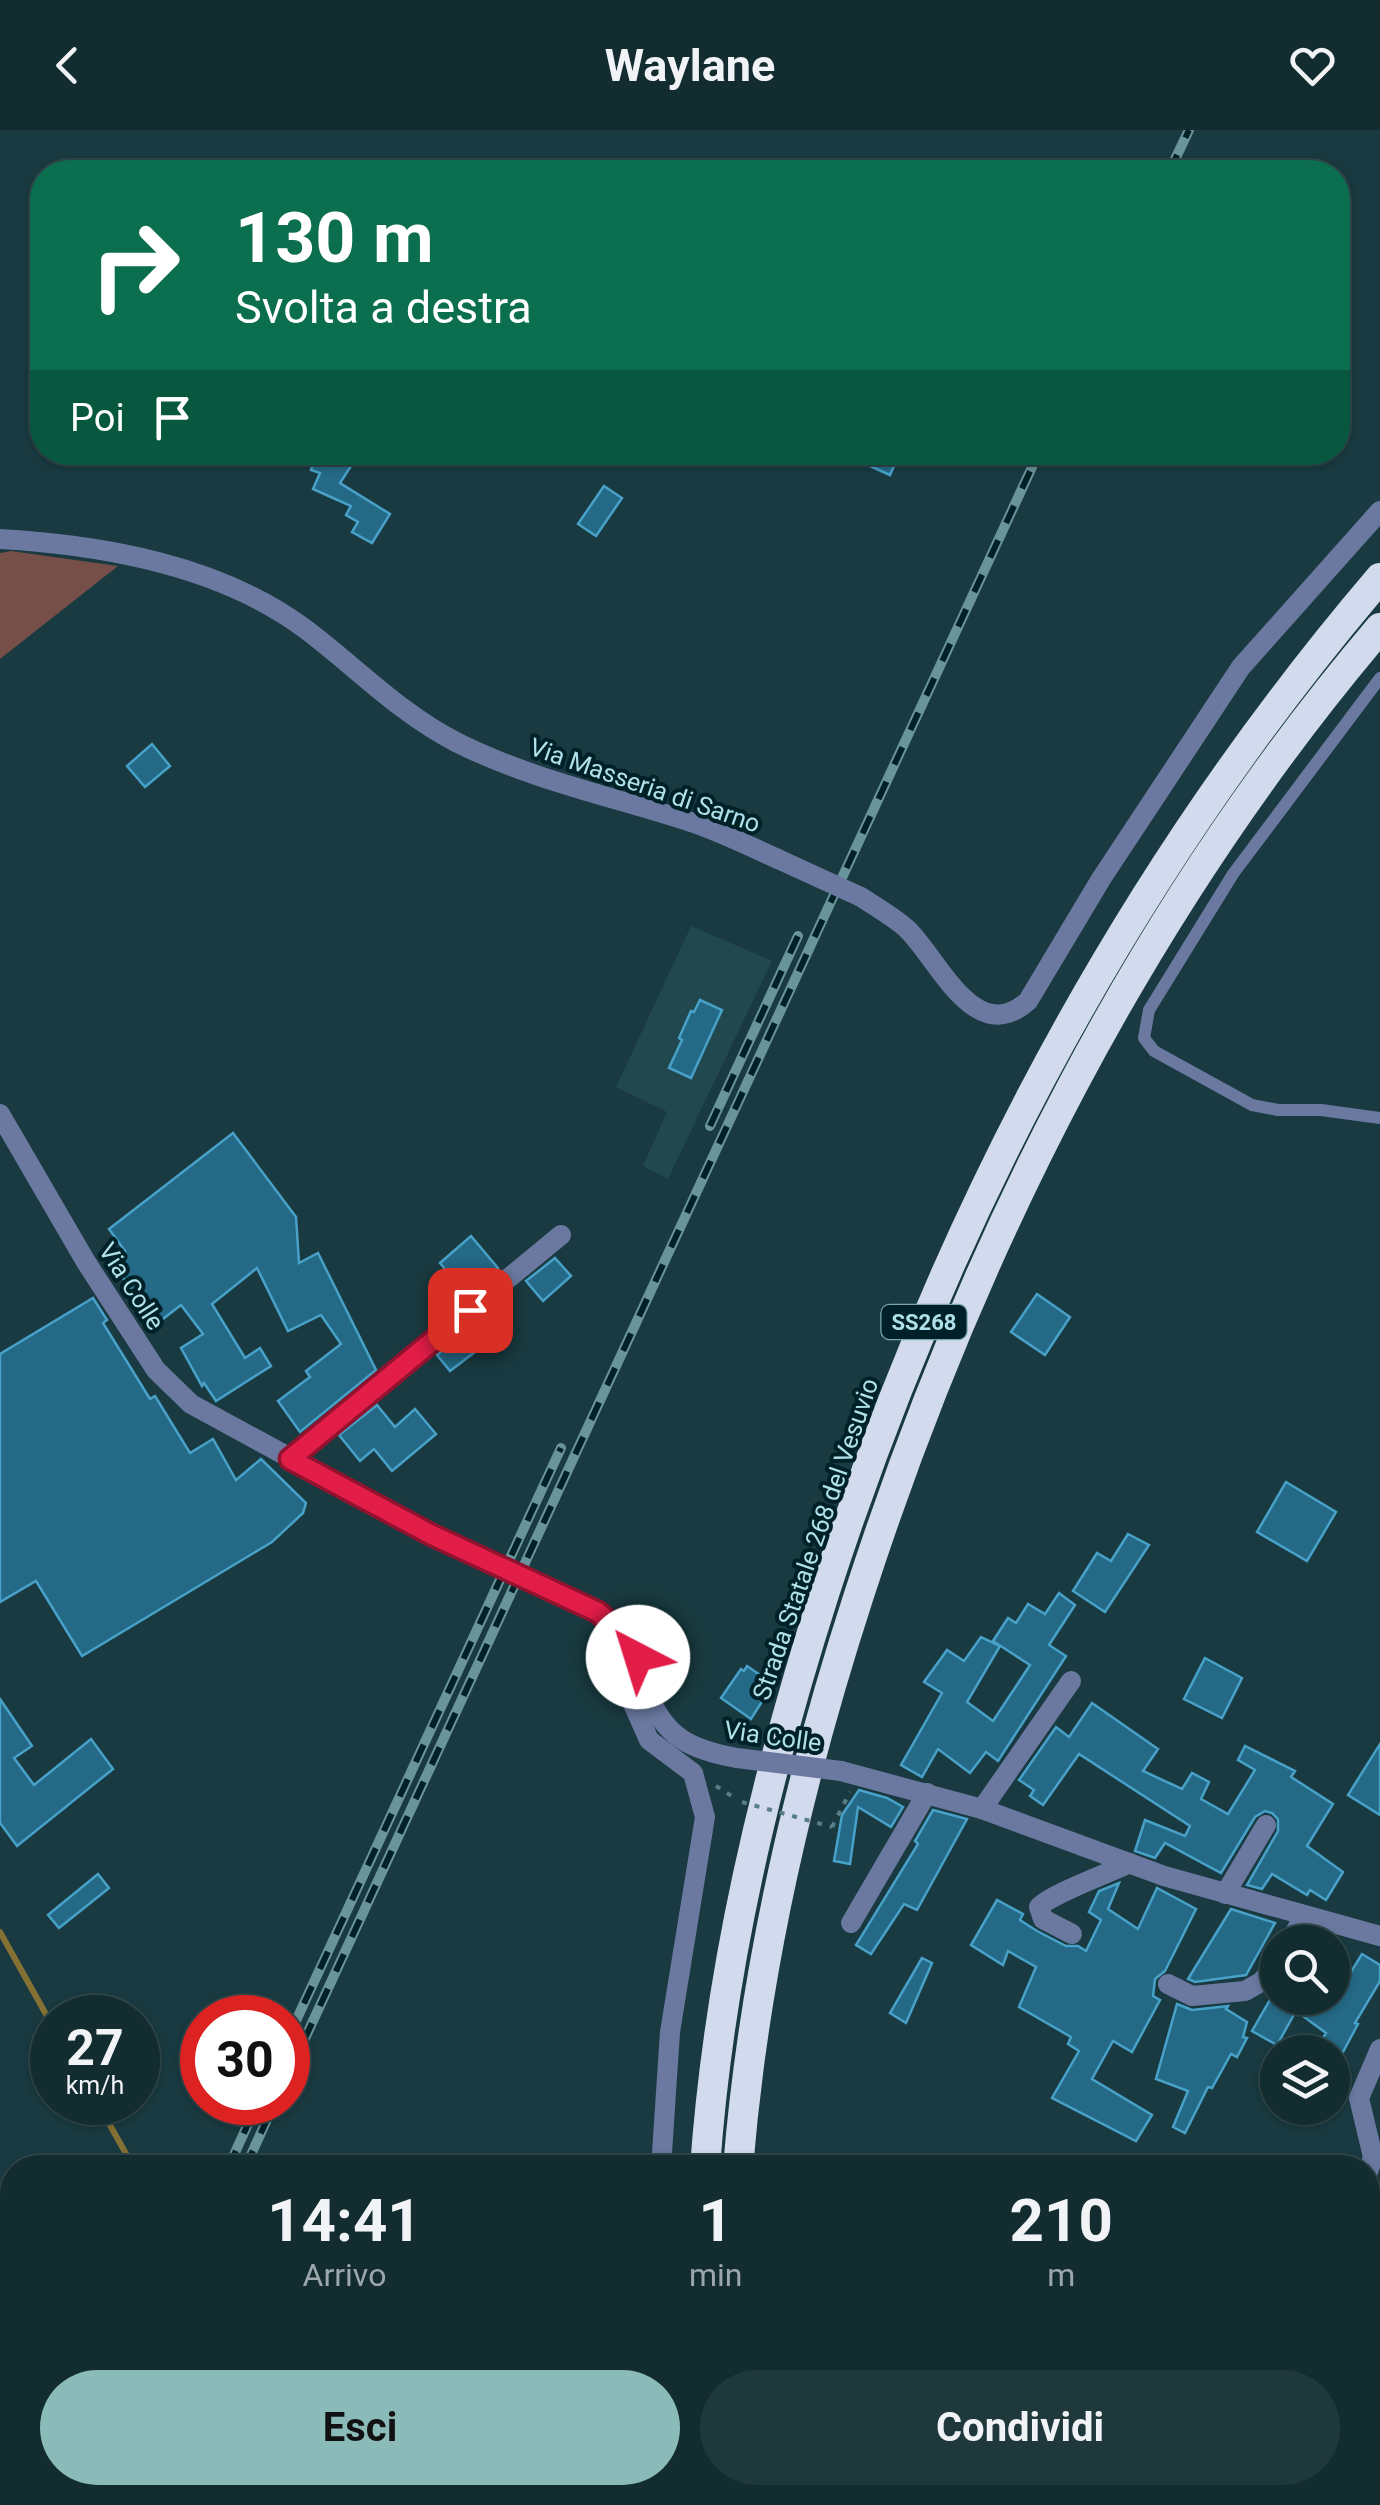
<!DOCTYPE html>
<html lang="it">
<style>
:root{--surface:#122c30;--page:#1f383c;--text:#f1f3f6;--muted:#9ca7ab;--line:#31484c;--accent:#8bbbb9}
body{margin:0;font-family:Roboto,sans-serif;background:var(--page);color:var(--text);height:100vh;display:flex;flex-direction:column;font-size:38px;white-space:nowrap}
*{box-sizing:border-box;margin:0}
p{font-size:32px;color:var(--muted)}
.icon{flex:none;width:55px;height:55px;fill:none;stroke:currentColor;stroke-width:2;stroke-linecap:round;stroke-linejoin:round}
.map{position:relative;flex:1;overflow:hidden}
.drawer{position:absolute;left:0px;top:2025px;width:1380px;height:350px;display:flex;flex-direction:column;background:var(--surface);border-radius:40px 40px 0 0;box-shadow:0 2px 8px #0004,0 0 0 2px var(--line)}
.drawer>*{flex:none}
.hud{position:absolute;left:30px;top:30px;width:1320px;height:305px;border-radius:40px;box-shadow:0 2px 8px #0004,0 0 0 2px var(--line);background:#0b6e4f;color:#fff;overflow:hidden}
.fabs{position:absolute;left:1260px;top:1795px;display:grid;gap:20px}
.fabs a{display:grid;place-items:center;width:90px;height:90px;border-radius:50%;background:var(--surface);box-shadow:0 2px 8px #0004,0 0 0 2px var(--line);font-size:50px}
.speed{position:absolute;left:30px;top:1865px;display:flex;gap:20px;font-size:50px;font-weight:700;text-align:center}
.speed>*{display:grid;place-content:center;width:130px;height:130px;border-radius:50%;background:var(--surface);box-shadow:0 2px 8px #0004,0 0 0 2px var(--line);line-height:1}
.speed small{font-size:25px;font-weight:400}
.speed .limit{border:15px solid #d22;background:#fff;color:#111}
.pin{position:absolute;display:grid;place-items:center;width:85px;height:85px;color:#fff;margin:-42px;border-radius:20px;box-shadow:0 5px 15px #0006}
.me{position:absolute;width:110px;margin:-55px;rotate:320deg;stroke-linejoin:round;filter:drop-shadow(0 0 8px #0008)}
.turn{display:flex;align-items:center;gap:35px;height:210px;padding:0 40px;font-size:45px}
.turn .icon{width:130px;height:130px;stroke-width:2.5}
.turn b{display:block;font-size:70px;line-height:85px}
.then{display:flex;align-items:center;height:95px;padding:0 40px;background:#0003;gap:20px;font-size:38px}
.eta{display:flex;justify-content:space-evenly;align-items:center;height:170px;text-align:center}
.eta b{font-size:60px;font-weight:700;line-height:70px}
.primary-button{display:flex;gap:20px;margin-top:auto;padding:20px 40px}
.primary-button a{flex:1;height:115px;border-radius:60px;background:var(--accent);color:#111;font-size:40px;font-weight:700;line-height:115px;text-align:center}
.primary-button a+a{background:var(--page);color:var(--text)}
header{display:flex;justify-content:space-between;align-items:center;height:130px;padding:0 40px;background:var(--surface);font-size:45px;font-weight:700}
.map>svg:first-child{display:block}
.built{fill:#21484e}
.green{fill:#764f48}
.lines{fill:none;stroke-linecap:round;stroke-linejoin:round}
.stream{stroke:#867135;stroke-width:6}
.building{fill:#246986;stroke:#48a1c8;stroke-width:2.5}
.path{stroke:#587f87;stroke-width:4;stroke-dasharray:5 8;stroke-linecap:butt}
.lane{stroke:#6b79a1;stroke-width:12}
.street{stroke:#6b79a1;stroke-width:20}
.highway{stroke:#d2daee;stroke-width:30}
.rail-casing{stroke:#6a949b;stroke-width:10}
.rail{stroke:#002127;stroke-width:6;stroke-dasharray:19;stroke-linecap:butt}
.path-bridge{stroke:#587f87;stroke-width:4;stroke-dasharray:5 8;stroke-linecap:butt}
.street-bridge{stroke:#6b79a1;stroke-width:20}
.route-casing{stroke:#92132f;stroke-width:25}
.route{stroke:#e11d48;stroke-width:18}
.labels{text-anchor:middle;stroke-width:8;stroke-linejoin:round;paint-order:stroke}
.shield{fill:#002127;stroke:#7ba7af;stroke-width:2.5}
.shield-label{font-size:22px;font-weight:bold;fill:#b0e0e9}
.street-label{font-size:25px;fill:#b0e0e9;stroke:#002127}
</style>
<header><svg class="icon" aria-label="back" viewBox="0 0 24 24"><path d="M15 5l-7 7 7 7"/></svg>Waylane<svg class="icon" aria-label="heart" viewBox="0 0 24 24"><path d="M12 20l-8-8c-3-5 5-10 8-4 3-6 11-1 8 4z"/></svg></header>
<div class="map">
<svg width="1380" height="2375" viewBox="0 0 1380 2375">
<rect width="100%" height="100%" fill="#183a40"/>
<path class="built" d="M691,796L772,831L668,1049L643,1036L667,982L616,957Z"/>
<path class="green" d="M11,421L118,436L0,529V423Z"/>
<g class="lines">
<g class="stream">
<path d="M0,1802L52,1895"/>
<path d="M97,1972L134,2038"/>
<path d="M316,2362L323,2375"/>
</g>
</g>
<g class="building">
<path d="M317,322H360L340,353L390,384L372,413L352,402L358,392L346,385L351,376L313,359L320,343L311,340Z"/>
<path d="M839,322H900L890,345Z"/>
<path d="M604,356L622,368L596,406L578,394Z"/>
<path d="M152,614L170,636L145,657L127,636Z"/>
<path d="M700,870L722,880L691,948L669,938L682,910L679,908L691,881L694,882Z"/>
<path d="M233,1003L296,1087L299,1133L318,1123L376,1240L300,1302L278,1271L310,1247L306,1241L341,1214L321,1185L288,1201L257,1138L212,1174L245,1228L260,1218L271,1236L216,1271L204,1253L202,1256L181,1218L203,1204L181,1175L159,1192L109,1131L125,1121L109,1099Z"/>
<path d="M471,1106L498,1138L466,1165L440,1133Z"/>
<path d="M555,1128L571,1146L543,1171L526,1151Z"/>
<path d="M1037,1164L1070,1187L1045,1225L1011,1202Z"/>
<path d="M93,1168L107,1190L103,1193L150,1269L155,1266L190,1323L213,1309L236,1350L261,1329L306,1373L303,1383L272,1412L82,1526L36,1451L0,1472V1224Z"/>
<path d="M486,1191L496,1206L450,1241L437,1225L467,1200L470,1204Z"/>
<path d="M377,1275L395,1297L415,1279L436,1304L392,1341L374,1319L360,1331L339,1305Z"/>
<path d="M1286,1352L1336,1382L1307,1431L1257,1402Z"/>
<path d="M1128,1404L1149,1415L1105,1482L1073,1461L1097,1423L1111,1431Z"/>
<path d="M1059,1463L1075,1475L1049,1515L1066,1526L998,1631L986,1622L970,1643L938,1619L922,1647L901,1635L942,1563L924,1552L947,1520L964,1531L981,1507L1000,1516L967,1572L993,1591L1030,1535L993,1511L1008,1488L1016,1493L1028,1474L1045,1484Z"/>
<path d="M1205,1528L1242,1548L1222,1588L1184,1569Z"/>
<path d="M747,1536L773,1554L751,1589L721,1568L741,1539L744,1541Z"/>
<path d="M0,1569L32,1616L14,1628L34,1655L91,1609L113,1639L17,1716L0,1693Z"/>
<path d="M1092,1573L1158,1619L1143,1641L1182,1659L1192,1643L1209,1652L1201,1669L1228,1684L1255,1640L1238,1630L1245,1616L1295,1641L1291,1647L1333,1674L1307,1716L1343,1742L1326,1770L1310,1760L1307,1765L1272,1744L1262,1759L1247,1755L1278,1701V1689L1272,1683L1265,1681L1255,1687L1221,1743L1165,1713L1155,1728L1135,1721L1145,1690L1185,1706L1190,1696L1079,1624L1043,1675L1030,1666L1034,1660L1019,1650L1056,1597L1069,1607Z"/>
<path d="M1380,1614V1685L1348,1665Z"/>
<path d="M859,1660L887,1668L903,1677L891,1697L858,1677L850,1734L834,1731L842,1685Z"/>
<path d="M933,1680L967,1689L917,1780L904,1774L871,1824L856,1815L918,1714L915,1711Z"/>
<path d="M98,1744L109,1758L59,1798L48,1785Z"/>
<path d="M1119,1753L1108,1779L1138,1799L1157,1758L1196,1779L1165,1841L1155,1849L1153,1866L1160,1870L1132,1922L1113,1911L1092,1949L1152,1985L1136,2011L1052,1968L1079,1921L1068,1914L1071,1907L1019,1877L1036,1837L1008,1821L1003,1835L971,1815L997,1770L1023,1784L1020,1790L1037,1801L1066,1816H1078L1086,1821L1101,1790L1089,1782L1099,1761Z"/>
<path d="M1231,1779L1275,1793L1246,1845L1195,1852L1188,1849Z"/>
<path d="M1362,1824L1380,1835V1851L1355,1893L1358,1894L1343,1922H1314L1326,1903L1296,1881L1277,1915L1252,1901L1271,1868H1335Z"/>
<path d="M922,1828L932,1833L906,1893L890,1883Z"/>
<path d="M1177,1874L1192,1880L1228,1876L1226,1879L1247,1892L1243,1907L1247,1908L1237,1927L1231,1924L1212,1958L1208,1957L1185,2003L1173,1997L1188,1961L1156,1949Z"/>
</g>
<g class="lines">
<g class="path">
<path d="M716,1656L738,1670"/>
<path d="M832,1697L850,1662"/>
</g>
<g class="lane">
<path d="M1380,548L1233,744L1149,880L1144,908L1154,921L1252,975L1278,980H1321L1380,988"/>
<path d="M447,2362L465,2375"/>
</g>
<g class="street">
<path d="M0,409C103,415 219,435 304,498C355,536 399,583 456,612C531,650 615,667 694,693C723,703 751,717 778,729"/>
<path d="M861,767C876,777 892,786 906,798C937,826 974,919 1028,871L1101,749L1241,537L1380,381"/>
<path d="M0,984L86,1132L156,1240L191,1274L432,1405"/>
<path d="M289,1329L561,1105"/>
<path d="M598,1482C608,1491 619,1499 628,1509C640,1524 640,1543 647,1561C664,1608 692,1620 737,1628"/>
<path d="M628,1509L625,1526L630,1567L649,1610L693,1643L705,1687L670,1902L661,2038"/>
<path d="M841,1641L982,1679L1164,1746L1380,1806"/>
<path d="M982,1679L1071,1551"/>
<path d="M1225,1764L1266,1695"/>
<path d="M851,1793L927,1663"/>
<path d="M1072,1804L1043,1789L1039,1777C1051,1764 1109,1743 1130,1733"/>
<path d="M1289,1812L1304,1787"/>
<path d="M1168,1854L1192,1866L1245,1861L1261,1852L1278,1832"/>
<path d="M1368,2042L1373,2027L1359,1968L1380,1919"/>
<path d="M636,2375L637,2362"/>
</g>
<g class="highway">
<path d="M705,2038C719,1841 765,1648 825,1461C946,1088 1125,747 1380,448"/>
<path d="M738,2038C754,1841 798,1652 859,1465C972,1116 1141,779 1380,498"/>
<path d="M700,2362V2375"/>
<path d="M732,2362V2375"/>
</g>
<g class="rail-casing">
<g id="rail">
<path d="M1169,42L1189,0"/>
<path d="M710,996L798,806"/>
<path d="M288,1908L561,1318"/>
<path d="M288,1945L1039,322"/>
<path d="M228,2038L258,1972"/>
<path d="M245,2038L275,1972"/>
<path d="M72,2375L78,2362"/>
<path d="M88,2375L94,2362"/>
</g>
</g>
<use href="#rail" class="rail"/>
<path class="path-bridge" d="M742,1672L832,1697"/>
<g class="street-bridge">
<path d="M778,729L861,767"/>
<path d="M432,1405L598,1482"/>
<path d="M737,1628L841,1641"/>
</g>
</g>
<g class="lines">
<g class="route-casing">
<path id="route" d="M470,1180L290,1329L432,1405L598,1482L628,1510L638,1527"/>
</g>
<use href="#route" class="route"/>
</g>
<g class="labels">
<rect class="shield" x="881.5" y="1175" width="85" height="34" rx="8"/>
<g class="shield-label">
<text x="924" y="1200">SS268</text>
</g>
<g class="street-label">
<text transform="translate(645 655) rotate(19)" y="9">Via Masseria di Sarno</text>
<text transform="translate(132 1156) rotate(57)" y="9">Via Colle</text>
<text transform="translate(815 1409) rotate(-71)" y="9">Strada Statale 268 del Vesuvio</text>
<text transform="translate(773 1606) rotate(8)" y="9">Via Colle</text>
</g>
</g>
</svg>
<div class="fabs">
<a><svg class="icon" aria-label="search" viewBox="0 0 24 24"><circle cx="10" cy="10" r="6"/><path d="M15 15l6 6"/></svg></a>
<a><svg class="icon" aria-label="layers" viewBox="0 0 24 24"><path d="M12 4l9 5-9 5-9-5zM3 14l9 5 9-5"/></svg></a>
</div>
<div class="speed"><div>27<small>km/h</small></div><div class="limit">30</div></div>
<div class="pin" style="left:470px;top:1180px;background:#d93025"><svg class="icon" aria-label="arrive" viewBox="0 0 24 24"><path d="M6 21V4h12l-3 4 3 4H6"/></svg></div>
<svg class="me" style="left:638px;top:1527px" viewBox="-20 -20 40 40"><circle r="19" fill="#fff"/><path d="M0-13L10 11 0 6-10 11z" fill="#e11d48"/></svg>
<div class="hud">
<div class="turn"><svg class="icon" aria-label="right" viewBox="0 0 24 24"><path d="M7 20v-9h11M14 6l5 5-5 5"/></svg><div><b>130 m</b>Svolta a destra</div></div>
<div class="then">Poi<svg class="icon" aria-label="arrive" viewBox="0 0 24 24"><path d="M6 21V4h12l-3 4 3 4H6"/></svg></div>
</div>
<section class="drawer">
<div class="eta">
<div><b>14:41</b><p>Arrivo</p></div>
<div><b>1</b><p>min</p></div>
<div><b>210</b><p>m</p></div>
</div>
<div class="primary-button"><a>Esci</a><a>Condividi</a></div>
</section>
</div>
